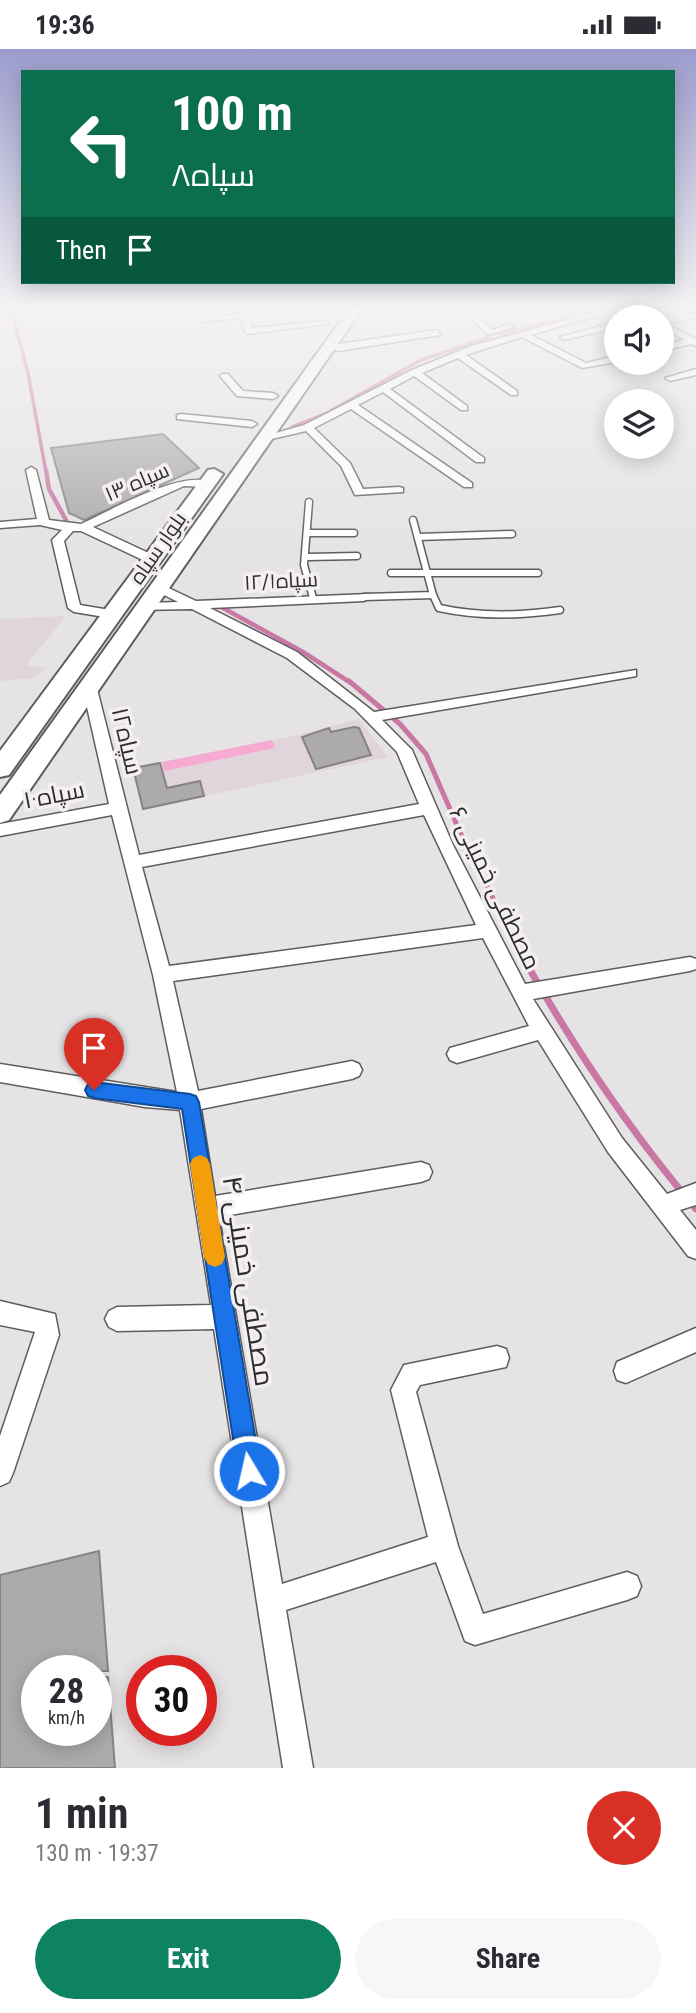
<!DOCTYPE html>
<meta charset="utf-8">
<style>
:root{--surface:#fff;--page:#f7f7f7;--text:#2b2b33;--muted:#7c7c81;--accent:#0e8362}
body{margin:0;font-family:"Roboto Condensed",Cairo,sans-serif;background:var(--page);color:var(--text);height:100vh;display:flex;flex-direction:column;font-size:26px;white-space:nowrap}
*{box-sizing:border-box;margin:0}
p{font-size:23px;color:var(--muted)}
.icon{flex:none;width:38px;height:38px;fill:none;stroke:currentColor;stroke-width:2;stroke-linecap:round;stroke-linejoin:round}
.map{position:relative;height:1719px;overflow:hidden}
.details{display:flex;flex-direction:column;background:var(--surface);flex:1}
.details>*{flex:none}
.hud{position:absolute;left:21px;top:21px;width:654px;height:214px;border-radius:0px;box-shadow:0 4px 18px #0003;background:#0b6e4f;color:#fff;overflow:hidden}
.fabs{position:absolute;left:604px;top:256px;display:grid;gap:14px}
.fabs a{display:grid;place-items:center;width:70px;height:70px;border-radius:50%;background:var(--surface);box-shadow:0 4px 18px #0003;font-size:35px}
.speed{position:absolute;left:21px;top:1606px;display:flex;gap:14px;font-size:35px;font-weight:700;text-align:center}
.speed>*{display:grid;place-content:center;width:91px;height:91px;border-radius:50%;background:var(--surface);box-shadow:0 4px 18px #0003;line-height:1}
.speed small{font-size:18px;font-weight:400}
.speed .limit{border:10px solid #d22;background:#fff;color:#111}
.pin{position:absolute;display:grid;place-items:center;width:60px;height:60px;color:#fff;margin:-72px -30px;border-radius:50% 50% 50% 0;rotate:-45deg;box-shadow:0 0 7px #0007}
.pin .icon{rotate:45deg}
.me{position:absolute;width:77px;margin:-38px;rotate:351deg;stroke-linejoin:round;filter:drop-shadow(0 0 5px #0008)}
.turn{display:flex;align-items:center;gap:24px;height:147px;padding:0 35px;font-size:32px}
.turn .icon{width:91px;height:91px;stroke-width:2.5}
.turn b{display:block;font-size:49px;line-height:60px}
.then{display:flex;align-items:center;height:66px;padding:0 35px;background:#0003;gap:14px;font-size:26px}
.round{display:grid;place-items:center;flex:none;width:74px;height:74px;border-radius:37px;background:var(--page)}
.head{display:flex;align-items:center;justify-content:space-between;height:119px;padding:0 35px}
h1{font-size:42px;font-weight:700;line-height:52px}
.action{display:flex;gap:14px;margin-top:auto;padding:14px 35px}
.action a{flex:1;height:80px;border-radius:42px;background:var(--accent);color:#fff;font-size:28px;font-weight:700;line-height:80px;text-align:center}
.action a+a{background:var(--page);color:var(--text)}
.status{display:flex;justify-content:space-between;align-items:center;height:49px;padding:0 35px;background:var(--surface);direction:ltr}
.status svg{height:19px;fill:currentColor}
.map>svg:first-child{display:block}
.built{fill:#e0d5da}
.green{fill:#f7abd3}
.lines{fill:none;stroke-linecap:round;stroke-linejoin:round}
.stream-far3{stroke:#c978a4;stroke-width:3.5}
.stream-far2{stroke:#c978a4;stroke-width:4.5}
.stream-far1{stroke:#c978a4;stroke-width:5}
.stream{stroke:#c978a4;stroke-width:7}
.building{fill:#adaaab;stroke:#868385;stroke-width:2}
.service-casing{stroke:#5f5c5d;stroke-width:9}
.minor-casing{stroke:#5f5c5d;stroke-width:3}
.primary-casing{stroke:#5f5c5d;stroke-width:4}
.service{stroke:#fff;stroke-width:6}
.minor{fill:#fff;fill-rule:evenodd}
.primary{fill:#fff;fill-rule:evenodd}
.route{fill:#1a73e8;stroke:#114b97;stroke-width:2}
.slow{fill:#f59e0b}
.labels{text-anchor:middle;stroke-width:7;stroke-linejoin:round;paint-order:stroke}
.far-street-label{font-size:21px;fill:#2f2e2e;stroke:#f4f0f2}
.street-label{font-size:24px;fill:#2f2e2e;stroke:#f4f0f2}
.near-street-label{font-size:28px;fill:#2f2e2e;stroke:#f4f0f2}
</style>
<div class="status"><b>19:36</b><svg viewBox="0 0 49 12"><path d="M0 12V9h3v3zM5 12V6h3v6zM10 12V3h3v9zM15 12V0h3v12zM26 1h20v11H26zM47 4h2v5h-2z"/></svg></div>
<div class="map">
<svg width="696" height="1719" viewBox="0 0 696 1719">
<rect width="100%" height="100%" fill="#e6e3e5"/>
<g class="built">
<path d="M66,567L26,616L45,619L35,629L0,632V570Z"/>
<path d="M358,670L388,708L143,760L133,719L302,685Z"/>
</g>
<path class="green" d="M272,691L275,699L164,722L162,713Z"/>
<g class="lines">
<g class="stream-far3">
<path d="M11,260L28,324L46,423"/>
<path d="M501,285L605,260"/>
<path d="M292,378L327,364L421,311L490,288"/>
</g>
<g class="stream-far2">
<path d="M46,421L49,440L66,471"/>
<path d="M223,559L303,603L351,634"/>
</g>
<path class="stream-far1" d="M349,632L400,675L426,705L463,790L522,907"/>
<path class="stream" d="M521,905C572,996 629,1081 696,1160"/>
</g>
<g class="building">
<path d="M163,385L199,419L84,471L69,464L51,399Z"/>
<path d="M354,678L359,679L371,706L316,720L302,688L329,679L331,683Z"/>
<path d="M160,714L167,739L200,732L204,747L143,760L133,719Z"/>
<path d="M99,1502L108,1622H37V1682H96V1628H108L115,1719H0V1526Z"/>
</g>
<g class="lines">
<g class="service-casing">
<g id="service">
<path d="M309,453L304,516L313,549"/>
<path d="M308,484H354"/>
<path d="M418,488L512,485"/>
<path d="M307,508L357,507"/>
<path d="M391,524H538"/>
<path d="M433,546L439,559C480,568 519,567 560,561"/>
<path d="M364,548L433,546L413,471"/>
</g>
</g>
<g class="minor-casing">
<g id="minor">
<path d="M240,260H248L252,279L325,272L329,275L248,285L244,282L241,269L202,273L198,270L241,264Z"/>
<path d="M461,260H469L493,281L510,275L514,278L488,286Z"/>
<path d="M607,260H619L531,286L586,314L616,307V313L582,319L522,288L466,306L517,342V346H511L458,309L422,324L467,357V361H461L414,327L390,340L484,409V413H476L383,343L358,356L472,434V438H464L351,360L314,379L350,414L363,440L399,438L403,439V443L355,446L341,417L306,382L263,392L258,389L304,376L412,321L471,297Z"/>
<path d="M631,260H640L653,268H642Z"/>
<path d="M693,264L696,269L667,275L696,290V297L691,295L662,302V296L685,291L662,278V271Z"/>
<path d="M616,273V279L564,291L560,288Z"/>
<path d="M437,281L440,286L338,302L324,297Z"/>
<path d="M696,320V326L670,332L665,329Z"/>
<path d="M222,325H228L243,342L273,344L278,347L273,350L237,347L220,327Z"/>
<path d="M181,365L252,372L257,375L252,378L177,370V366Z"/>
<path d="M31,418L36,421L49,471L81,475C108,463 187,417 213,435L207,438L184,437L93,478L155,507V513H147L81,482H73L64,492L80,556L116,562V568L111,569L74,563L68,559L52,491L62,481L40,476L0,479V473L37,470L26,421Z"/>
<path d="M158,534L196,552L369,545L370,548L364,552L210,559L297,603L374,663L636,621V627L631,628L382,671L412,701L453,796L525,935L690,908L696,910V920L690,922L533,950L622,1089L667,1145L696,1134V1156L680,1161L696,1181V1210L688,1207L608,1103L538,991L457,1014L450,1011L447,1005L450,999L529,977L483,889L173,932L198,1042L352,1012L359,1015L362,1021L359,1027L352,1030L201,1060L215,1147L421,1113L429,1116L432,1123L429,1130L421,1133L219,1168L282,1535L428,1488L391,1341L404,1316L497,1297L506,1300L509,1309L506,1318L420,1336L416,1343L458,1497L483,1565L627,1523L637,1527L641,1537L637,1547L627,1551L475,1596L465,1592L436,1513L286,1561L313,1719H283L214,1280L117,1282L109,1278L105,1270L109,1262L117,1258L211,1256L180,1061L145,1058L0,1033V1015L177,1043L153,926L112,766L0,787V775L109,755L82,636L89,632L96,636L139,806L419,755L397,703L355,660L287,609L192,560L139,561L138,558L144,554L178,553L154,541L152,538ZM424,766L476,876L169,917L142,818Z"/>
<path d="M0,1252L55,1265L59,1286L13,1424L9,1433L0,1437V1387L35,1283L0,1276Z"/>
<path d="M696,1279V1303L626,1334L617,1331L614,1322L617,1313Z"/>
</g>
</g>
<g class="primary-casing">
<g id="primary">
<path d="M349,260H362L9,771L0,774V746Z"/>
<path d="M214,420L223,425L9,726L0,728V702L208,421Z"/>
</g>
</g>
<use href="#service" class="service"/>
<use href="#minor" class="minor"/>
<use href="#primary" class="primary"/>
</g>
<linearGradient id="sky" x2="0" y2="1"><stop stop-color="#9b9ccd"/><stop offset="0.52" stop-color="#f4f2f3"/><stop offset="1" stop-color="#f4f2f3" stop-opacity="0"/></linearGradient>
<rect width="696" height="500" fill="url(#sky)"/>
<path class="route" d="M94,1033L190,1045L196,1047L199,1053L261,1422L258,1431L249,1434L241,1431L238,1422L182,1060L94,1049L88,1047L85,1041L88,1035Z"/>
<path class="slow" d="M200,1106L207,1109L210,1115L225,1208L222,1215L215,1218L208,1215L204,1208L190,1115L193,1109Z"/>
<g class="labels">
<g class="far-street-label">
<text transform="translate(137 433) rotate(-23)" y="7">سپاه ۱۳</text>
<text transform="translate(158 499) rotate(-55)" y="7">بلوار سپاه</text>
<text transform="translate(281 532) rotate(-3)" y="7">سپاه۱۲/۱</text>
</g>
<g class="street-label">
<text transform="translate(127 692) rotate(77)" y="8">سپاه۱۲</text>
<text transform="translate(54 746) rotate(-11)" y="8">سپاه۱۰</text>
<text transform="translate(495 839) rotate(64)" y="8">مصطفی خمینی ۶</text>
</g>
<g class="near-street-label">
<text transform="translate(249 1232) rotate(81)" y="10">مصطفی خمینی ۴</text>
</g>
</g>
</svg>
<div class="fabs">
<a><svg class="icon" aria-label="sound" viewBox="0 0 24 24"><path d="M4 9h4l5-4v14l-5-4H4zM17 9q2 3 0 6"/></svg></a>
<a><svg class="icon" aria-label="layers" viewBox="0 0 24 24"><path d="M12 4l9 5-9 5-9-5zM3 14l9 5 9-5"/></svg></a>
</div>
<div class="speed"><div>28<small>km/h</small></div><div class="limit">30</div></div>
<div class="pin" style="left:94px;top:1041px;background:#d93025"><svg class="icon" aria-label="arrive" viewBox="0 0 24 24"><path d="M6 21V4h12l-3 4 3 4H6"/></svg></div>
<svg class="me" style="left:249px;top:1422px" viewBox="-20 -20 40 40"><circle r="17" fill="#1a73e8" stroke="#fff" stroke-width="3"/><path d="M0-11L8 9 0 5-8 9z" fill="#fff"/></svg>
<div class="hud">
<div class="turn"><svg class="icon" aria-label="left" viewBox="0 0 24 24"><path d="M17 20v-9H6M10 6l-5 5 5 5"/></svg><div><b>100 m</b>سپاه۸</div></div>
<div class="then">Then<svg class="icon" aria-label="arrive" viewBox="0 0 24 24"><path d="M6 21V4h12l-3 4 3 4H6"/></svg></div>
</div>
</div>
<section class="details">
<div class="head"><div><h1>1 min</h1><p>130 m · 19:37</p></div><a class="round" style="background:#d93025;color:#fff"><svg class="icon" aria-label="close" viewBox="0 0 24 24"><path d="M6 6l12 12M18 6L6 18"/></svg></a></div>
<div class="action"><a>Exit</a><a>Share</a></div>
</section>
